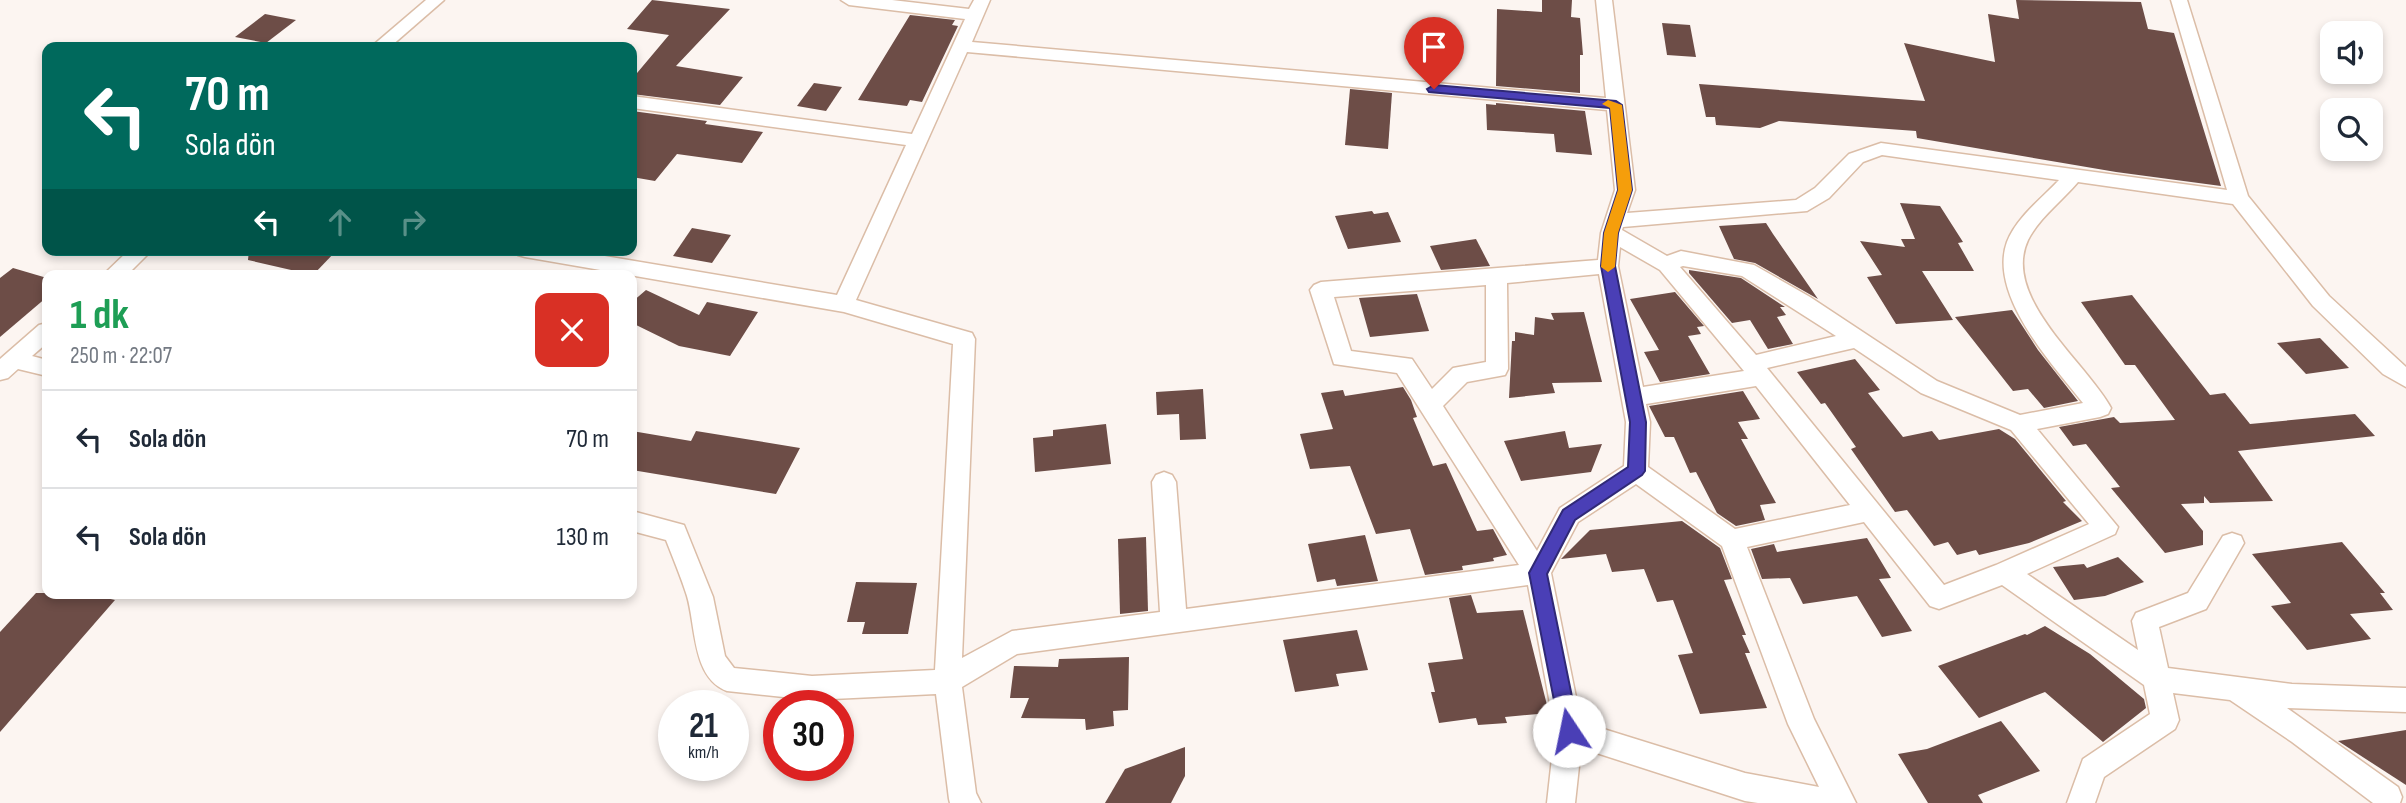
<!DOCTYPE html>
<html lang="tr">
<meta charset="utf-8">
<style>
:root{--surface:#fff;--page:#f2f2f3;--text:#1f2937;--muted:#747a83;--line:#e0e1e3}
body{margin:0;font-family:"Sofia Sans Condensed",sans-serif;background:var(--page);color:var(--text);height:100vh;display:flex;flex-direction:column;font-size:26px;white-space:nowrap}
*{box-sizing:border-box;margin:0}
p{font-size:23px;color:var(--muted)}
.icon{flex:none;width:38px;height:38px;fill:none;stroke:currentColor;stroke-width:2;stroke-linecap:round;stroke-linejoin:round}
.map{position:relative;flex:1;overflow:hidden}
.side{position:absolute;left:42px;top:270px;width:595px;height:329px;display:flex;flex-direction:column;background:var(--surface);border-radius:14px;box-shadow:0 4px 10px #0003}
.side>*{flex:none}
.banner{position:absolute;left:42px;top:42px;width:595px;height:214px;border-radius:14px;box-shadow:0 4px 10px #0003;background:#00695c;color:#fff;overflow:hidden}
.tools{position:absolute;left:2320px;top:21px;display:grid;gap:14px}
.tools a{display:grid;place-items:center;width:63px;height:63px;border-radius:14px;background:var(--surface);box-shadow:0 4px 10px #0003;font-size:35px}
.speed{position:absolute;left:658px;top:690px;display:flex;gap:14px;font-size:35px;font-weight:700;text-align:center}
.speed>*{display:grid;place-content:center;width:91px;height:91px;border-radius:50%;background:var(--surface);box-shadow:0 4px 10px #0003;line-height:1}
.speed small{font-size:18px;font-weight:400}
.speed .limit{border:10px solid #d22;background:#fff;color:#111}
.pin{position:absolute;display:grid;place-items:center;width:60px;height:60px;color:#fff;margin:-72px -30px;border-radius:50% 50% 50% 0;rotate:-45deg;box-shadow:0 0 7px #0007}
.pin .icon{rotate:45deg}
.me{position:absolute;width:77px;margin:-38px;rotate:349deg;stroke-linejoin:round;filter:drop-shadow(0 0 5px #0008)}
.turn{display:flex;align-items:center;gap:24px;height:147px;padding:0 28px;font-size:32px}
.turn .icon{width:91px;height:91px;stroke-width:2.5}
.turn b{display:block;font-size:49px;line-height:60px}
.lanes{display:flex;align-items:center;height:66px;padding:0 28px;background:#0003;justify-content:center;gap:35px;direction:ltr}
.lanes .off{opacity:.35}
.round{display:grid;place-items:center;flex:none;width:74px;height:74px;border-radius:14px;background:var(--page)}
.head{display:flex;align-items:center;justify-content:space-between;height:119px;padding:0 28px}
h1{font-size:42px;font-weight:700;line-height:52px;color:#1e9e55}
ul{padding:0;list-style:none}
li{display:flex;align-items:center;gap:21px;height:98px;padding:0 28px;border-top:2px solid var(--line)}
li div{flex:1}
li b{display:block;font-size:26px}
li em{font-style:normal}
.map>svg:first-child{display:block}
.building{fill:#6d4d47}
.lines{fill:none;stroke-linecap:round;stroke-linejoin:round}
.minor-casing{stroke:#dbbda7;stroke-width:3}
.minor{fill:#fff;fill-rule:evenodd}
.route{fill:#4a3fb6;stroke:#302976;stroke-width:2}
.slow{fill:#f59e0b}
</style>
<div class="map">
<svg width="2406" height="803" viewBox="0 0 2406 803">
<rect width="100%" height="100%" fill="#fcf5f1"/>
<g class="building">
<path d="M652,0L730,9L676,66L743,77L720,105L632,94V79L669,35L627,29Z"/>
<path d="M1542,0H1572L1571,17L1580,18L1583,55H1580V93L1496,86L1497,9L1542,12Z"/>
<path d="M2016,0L2141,2L2148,29L2174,33L2221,186L2116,172L1917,138L1916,131L1779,121L1760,128L1716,125L1715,117H1706L1699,84L1925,101L1904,43L1995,62L1988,14L2019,19Z"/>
<path d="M265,14L296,20L266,43L235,37Z"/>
<path d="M910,15L955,20L952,25L958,26L922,102L910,100L907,106L858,100Z"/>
<path d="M1662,23L1690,25L1696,57L1667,55Z"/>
<path d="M814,83L842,87L826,111L797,106Z"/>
<path d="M1350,89L1392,93L1388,149L1345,145Z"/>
<path d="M1496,103L1585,111L1592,155L1556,152L1554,134L1487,130L1486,104L1496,105Z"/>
<path d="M632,111L707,121L705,124L763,132L742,163L677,154L655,181L632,177Z"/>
<path d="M1900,203L1940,206L1963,242L1958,243L1974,271H1922L1953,320L1896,324L1867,277L1882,275L1860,241L1905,247L1901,239H1915Z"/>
<path d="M1372,211L1374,214L1388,212L1401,242L1348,249L1335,216Z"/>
<path d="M1766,223L1773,234L1818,299L1755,263L1734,259L1719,226Z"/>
<path d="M692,228L731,235L712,263L673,256Z"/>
<path d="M1476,239L1490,266L1441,270L1430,246Z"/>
<path d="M249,250H337L313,275L248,260Z"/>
<path d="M13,268L47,278V297L0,337V278Z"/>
<path d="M1689,270L1741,278L1785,307H1780L1786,315L1777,317L1793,344L1768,349L1750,320L1732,323L1689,273Z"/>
<path d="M646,290L699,315L707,302L758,312L730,356L679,346L632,323V302Z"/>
<path d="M1675,292L1704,326L1697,327L1701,334L1688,336L1710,374L1660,382L1644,352L1659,350L1630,299Z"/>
<path d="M1417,294L1429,331L1370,337L1359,298Z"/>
<path d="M2132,295L2210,395L2225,393L2250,424L2355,414L2375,436L2238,451L2273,501L2210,503L2204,496V503L2181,504L2203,531V545L2165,553L2111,488L2120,487L2086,444L2073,446L2059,427L2114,417L2120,423L2175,420L2135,365H2125L2081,302Z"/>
<path d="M2012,310L2038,350L2078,401L2044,408L2028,389L2013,391L1955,317Z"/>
<path d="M1584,312L1602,382L1552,383L1555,393L1509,398L1512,341H1515V332L1534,335L1535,317L1554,320L1551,313Z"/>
<path d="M2320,338L2349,368L2306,374L2277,343Z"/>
<path d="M1855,359L1880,390L1868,393L1903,437L1932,431L1939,440L1999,429L2015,439L2066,501L2063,502L2082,521L2029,543L1979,555L1976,550L1957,555L1948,542L1934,546L1907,510L1895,512L1851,449L1856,447L1825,403L1821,404L1797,372Z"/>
<path d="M1403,387L1411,400L1417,417L1413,418L1433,466L1446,463L1477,531L1493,529L1507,555L1493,558L1494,561L1462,566L1463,570L1425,575L1410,529L1376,534L1350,466L1310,469L1300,434L1333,429L1321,393L1343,390L1345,396Z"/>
<path d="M1203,389L1206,439L1180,440L1179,414L1157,415L1156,392Z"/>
<path d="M1743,391L1760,419L1738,422L1748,439H1741L1776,503L1760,505L1765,520L1736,526L1717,513L1696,472L1690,473L1674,437H1665L1649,406Z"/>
<path d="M1106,424L1111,464L1035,472L1033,438L1053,436V430Z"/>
<path d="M632,431L691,441L696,431L800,448L776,494L632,470Z"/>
<path d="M1565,431L1569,448L1602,444L1591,472L1521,481L1504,441Z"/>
<path d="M1682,521L1720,548L1732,579L1724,580L1746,635H1742L1750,653H1745L1767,708L1700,714L1678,655L1693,653L1673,600L1657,602L1644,569L1612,572L1606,554L1561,559L1590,530Z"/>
<path d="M1365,535L1378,581L1337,586L1335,579L1317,582L1308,544Z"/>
<path d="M1146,537L1148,611L1120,614L1118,539Z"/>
<path d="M1867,538L1891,578L1879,579L1912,631L1882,637L1857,596L1803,604L1790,578L1762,579L1751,549L1774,544L1777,552Z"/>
<path d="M2342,542L2385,593H2380L2393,610L2350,614L2371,639L2307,650L2271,606L2291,603L2252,554Z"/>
<path d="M2118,557L2144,582L2105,596L2074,600L2053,567L2084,564L2087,568Z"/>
<path d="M856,582L917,583L908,634H862L865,622H847Z"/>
<path d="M36,593H84L115,600L0,732V632Z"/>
<path d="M1471,595L1477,613L1523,610L1549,713L1505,717L1507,723L1478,725L1476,718L1439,723L1431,692H1435L1428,663L1463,659L1449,598Z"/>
<path d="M2045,626L2090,654L2144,699L2146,708L2103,742L2045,692L1979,718L1938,666L2025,634L2027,635Z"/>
<path d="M1357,630L1368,670L1336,674L1339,686L1295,692L1283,640Z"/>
<path d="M1129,657L1128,710L1113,711L1114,726L1086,730L1085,719L1021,718L1029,698H1010L1014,666L1058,667L1059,659Z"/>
<path d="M2001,721L2040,771L1978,795L1983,803H1928L1898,754L1927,749Z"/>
<path d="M2406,730V785L2338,741Z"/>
<path d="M1185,747V776L1171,803H1105L1125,769Z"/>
</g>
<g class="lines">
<g class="minor-casing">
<g id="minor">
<path d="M426,0H444L390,47H371Z"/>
<path d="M841,0H892L969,9L974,0H990L972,42L1606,98L1596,0H1612L1635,190L1627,213L1796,200L1815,188L1849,154L1881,143L2227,190L2171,0H2187L2248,196L2329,296L2406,367V387L2383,374L2313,306L2233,204L2078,182C2063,200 2039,218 2028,240C2001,298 2087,363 2111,408L2108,414L2100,417L2037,429L2118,527L2115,534L2027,574L2138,650L2132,621L2136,613L2188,593L2223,536L2232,533L2241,536L2244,543L2206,609L2159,627L2168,668L2292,684L2406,688V712L2287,708L2398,787L2402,797L2400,803H2373L2292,742L2230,700L2173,693L2179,720L2175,729L2104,777L2095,803H2067L2083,759L2150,714L2144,685L2002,585L1939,609L1930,606L1864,522L1747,547L1814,719L1856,803H1758L1745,801L1581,748L1575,803H1547L1555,731L1528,585L1017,654L962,687L976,793L981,803H950L949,799L936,694L812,700L727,691C692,678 696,626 687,596C681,577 673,558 666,540L632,531V511L684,525L713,597L725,656L734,668L812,676L935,670L953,344L844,312L525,257L518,255L515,250H569L837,295L906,145L632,108V96L912,134L965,19L849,5ZM967,52L1607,110L1615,190L1601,233L1598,260L1321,282L1314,285L1310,290L1334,364L1397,373L1519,565L1186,609L1176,482L1172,475L1164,472L1156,475L1152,482L1160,612L1012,631L962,658L975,339L972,333L856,300ZM1882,155L2059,180C2042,198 2016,218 2007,242C1988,295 2052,364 2083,403L2020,415L1937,381L1810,297L1754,265L1681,251L1667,256L1622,230L1623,227L1807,211L1829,198L1863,162ZM1620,247L1660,270L1744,371L1643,387L1618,266ZM1683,266L1742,276L1836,336L1756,355L1680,267ZM1599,274L1626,422L1624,466L1560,508L1537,551L1443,406L1467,382L1505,375L1508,369L1507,283ZM1486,285V362L1453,368L1432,389L1412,359L1351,351L1334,297ZM1854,348L1921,393L2011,430L2089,524L1996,565L1944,585L1767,368ZM1756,386L1850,505L1735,529L1648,467L1650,422L1646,404ZM1636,484L1722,546L1788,724L1819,787L1745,773L1581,722L1551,573L1578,522Z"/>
<path d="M129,250H152L127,275H103Z"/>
<path d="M47,323V343L32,356L47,360V376L18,369L8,378L0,380V359L39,325Z"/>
</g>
</g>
<use href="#minor" class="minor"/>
</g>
<path class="route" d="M1434,85L1616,101L1622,105L1632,190L1618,233L1615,266L1646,422L1645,471L1642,475L1575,520L1547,574L1579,731L1576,737L1569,740L1563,737L1560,731L1529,573L1563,510L1628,467L1630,422L1601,266L1604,233L1618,190L1610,108L1429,92L1427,89Z"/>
<path class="slow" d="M1608,100L1622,105L1632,190L1618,233L1615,267L1608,272L1601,267L1604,233L1618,190L1610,108L1602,104Z"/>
</svg>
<div class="tools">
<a><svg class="icon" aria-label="sound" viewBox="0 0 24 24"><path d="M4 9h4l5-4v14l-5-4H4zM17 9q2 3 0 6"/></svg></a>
<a><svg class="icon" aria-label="search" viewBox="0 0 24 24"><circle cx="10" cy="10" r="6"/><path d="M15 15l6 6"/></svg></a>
</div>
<div class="speed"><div>21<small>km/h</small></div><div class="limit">30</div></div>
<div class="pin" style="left:1434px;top:89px;background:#d93025"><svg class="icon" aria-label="arrive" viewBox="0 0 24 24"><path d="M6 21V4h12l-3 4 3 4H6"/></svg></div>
<svg class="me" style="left:1569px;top:731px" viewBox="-20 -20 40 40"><circle r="19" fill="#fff"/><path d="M0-13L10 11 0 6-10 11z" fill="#4a3fb6"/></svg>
<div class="banner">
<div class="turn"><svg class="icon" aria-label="left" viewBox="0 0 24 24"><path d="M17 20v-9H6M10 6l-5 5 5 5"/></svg><div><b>70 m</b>Sola dön</div></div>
<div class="lanes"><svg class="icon" aria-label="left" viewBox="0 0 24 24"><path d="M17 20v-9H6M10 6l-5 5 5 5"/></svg><svg class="icon off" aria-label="ahead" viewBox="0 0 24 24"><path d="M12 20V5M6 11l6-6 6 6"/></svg><svg class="icon off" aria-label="right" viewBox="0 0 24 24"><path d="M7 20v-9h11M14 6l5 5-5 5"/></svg></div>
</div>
<section class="side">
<div class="head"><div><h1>1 dk</h1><p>250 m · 22:07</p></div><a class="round" style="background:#d93025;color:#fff"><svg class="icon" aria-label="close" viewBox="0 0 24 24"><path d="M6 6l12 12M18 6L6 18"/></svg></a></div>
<ul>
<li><svg class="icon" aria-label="left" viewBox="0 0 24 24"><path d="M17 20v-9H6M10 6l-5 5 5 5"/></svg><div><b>Sola dön</b></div><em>70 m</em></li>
<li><svg class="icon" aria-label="left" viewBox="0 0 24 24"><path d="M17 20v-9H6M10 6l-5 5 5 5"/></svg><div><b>Sola dön</b></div><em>130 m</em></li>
</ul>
</section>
</div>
